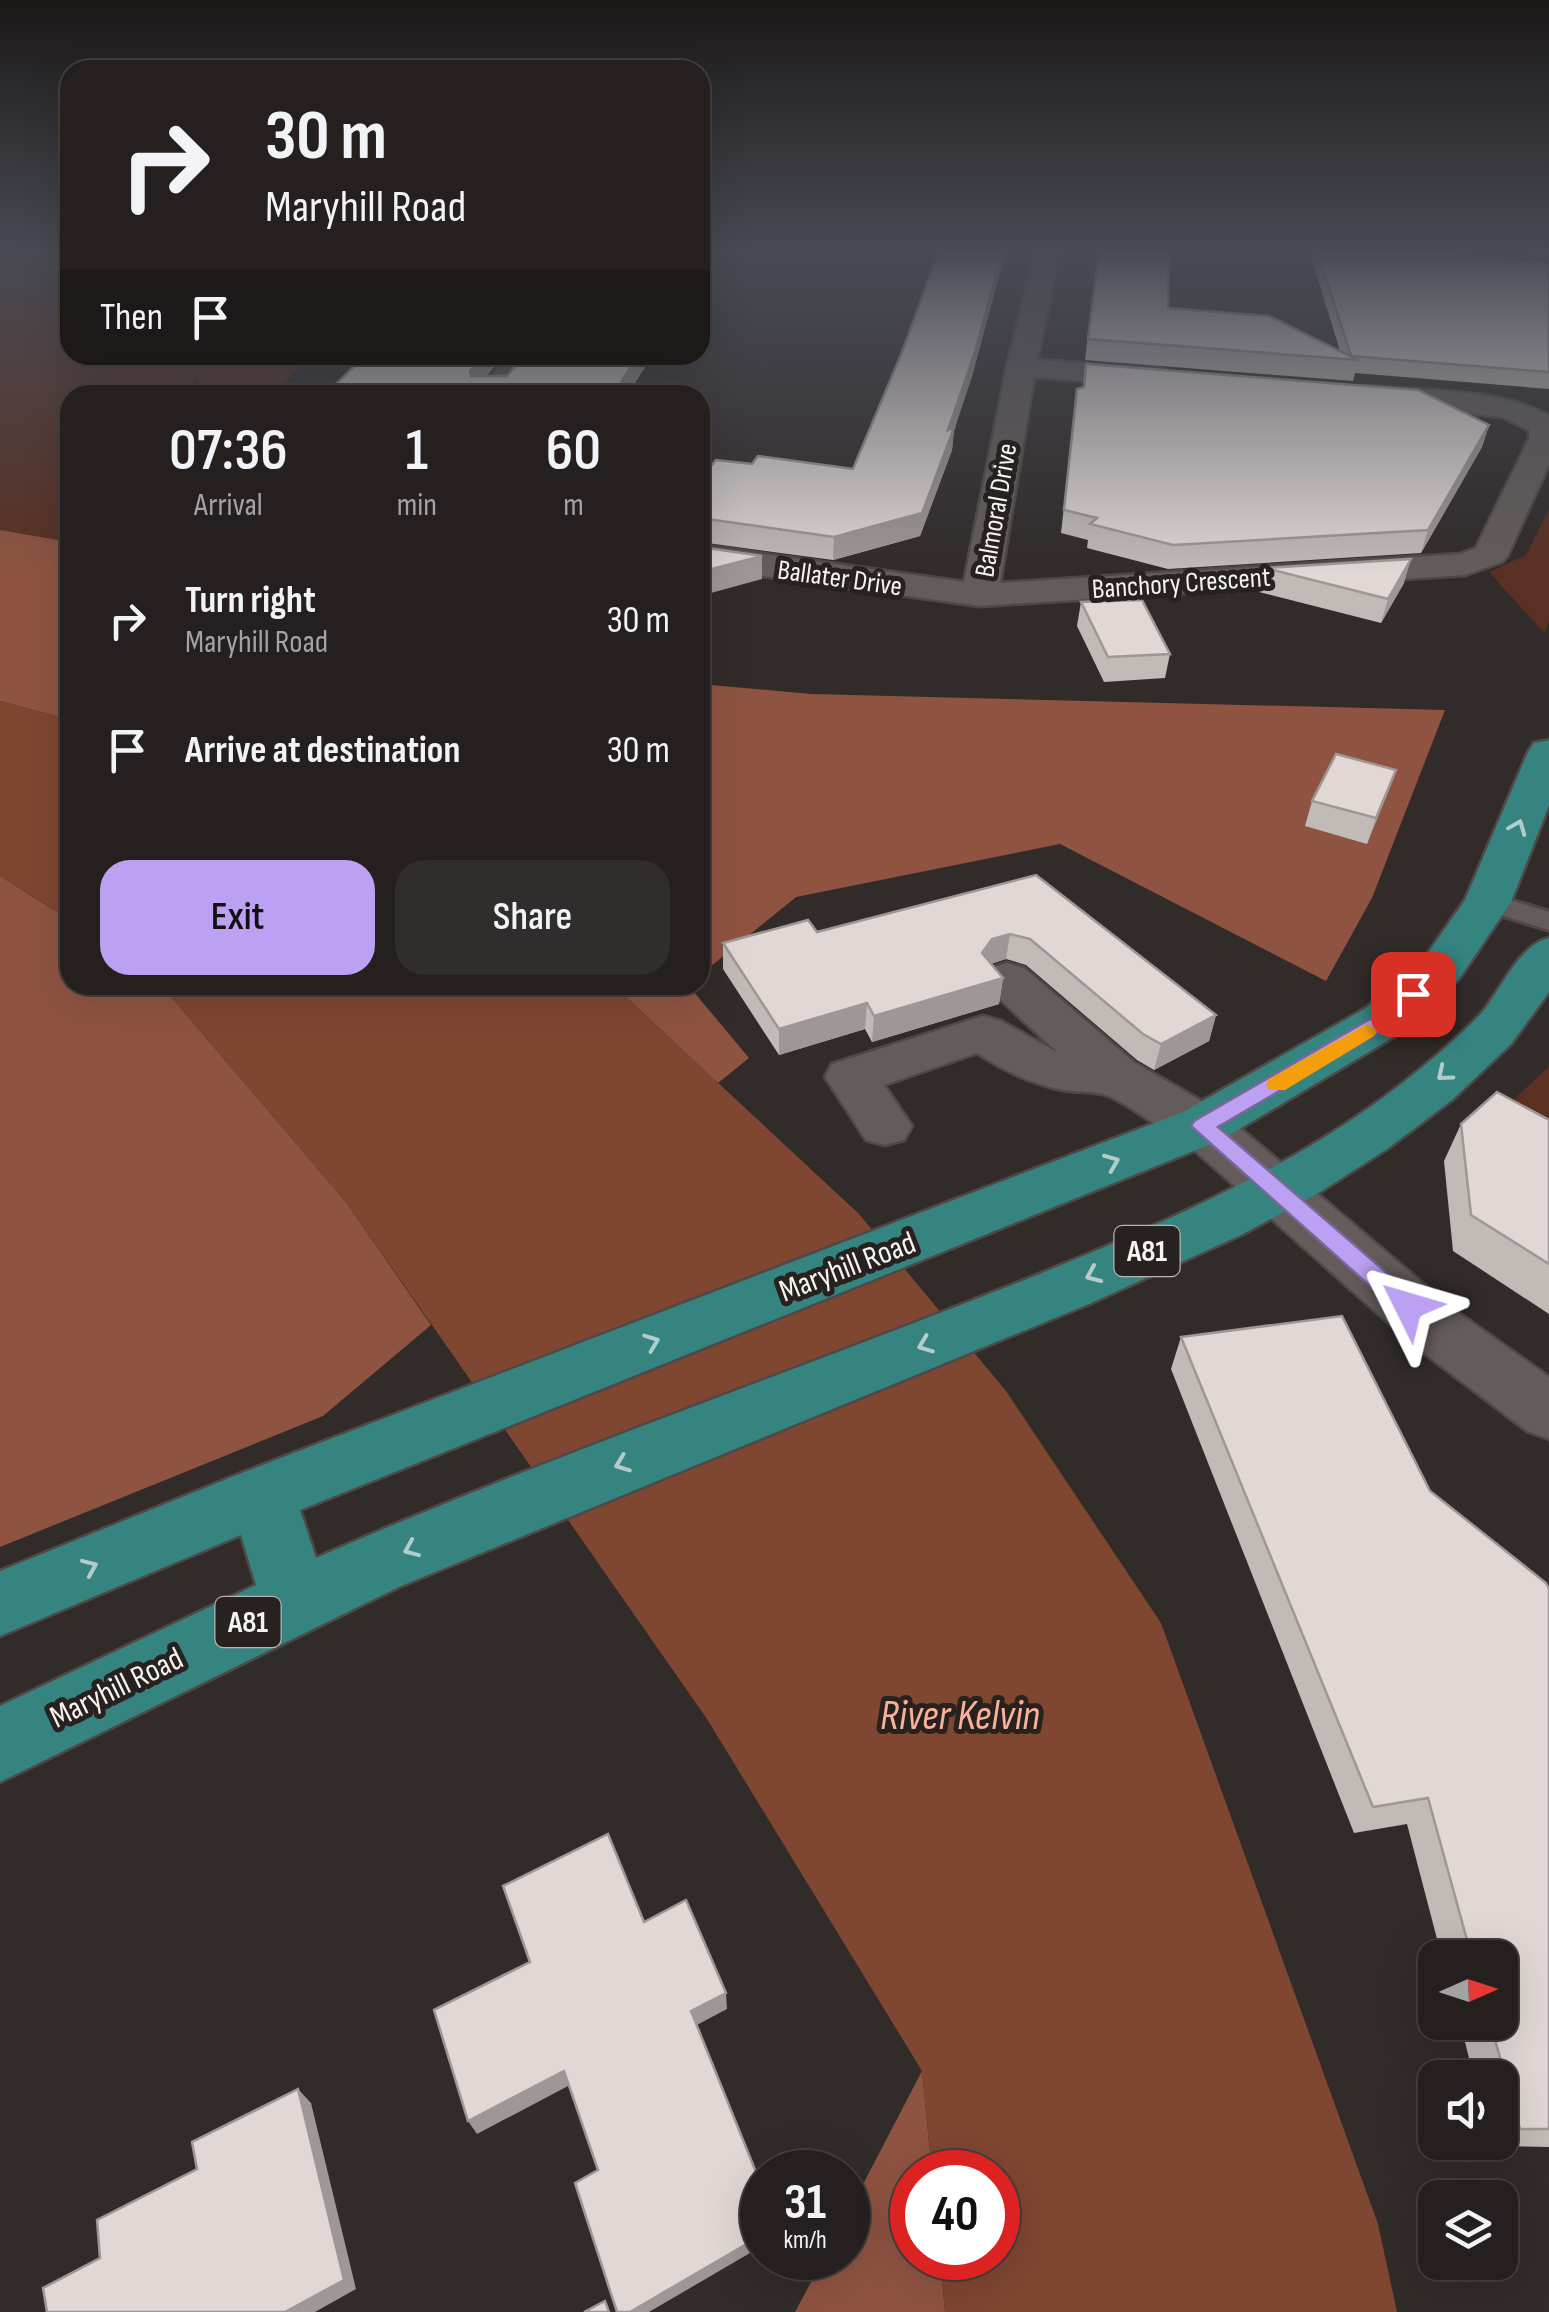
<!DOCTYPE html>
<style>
:root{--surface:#25201f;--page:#312d2c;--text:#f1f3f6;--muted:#a3a3a4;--line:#423e3d;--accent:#bca0f2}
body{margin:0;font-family:"Sofia Sans Condensed",sans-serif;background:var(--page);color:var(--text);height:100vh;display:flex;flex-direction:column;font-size:38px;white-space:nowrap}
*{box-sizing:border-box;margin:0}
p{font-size:32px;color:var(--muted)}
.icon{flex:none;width:55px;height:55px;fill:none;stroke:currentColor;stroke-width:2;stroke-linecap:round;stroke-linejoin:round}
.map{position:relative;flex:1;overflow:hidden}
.sheet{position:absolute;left:60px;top:385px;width:650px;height:610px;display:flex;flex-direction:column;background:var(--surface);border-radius:30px;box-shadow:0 10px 40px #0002,0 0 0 2px var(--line)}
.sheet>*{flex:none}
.banner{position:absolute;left:60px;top:60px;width:650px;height:305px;border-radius:30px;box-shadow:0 10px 40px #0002,0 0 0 2px var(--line);background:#25201f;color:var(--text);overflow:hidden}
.needle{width:65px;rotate:87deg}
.controls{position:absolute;left:1418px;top:1940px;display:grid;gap:20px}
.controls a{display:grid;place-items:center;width:100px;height:100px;border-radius:20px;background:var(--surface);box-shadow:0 10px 40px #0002,0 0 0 2px var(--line);font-size:50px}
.speed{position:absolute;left:740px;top:2150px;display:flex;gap:20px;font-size:50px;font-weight:700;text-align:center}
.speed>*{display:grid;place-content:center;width:130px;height:130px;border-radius:50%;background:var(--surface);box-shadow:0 10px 40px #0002,0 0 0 2px var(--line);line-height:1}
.speed small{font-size:25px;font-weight:400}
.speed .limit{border:15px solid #d22;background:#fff;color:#111}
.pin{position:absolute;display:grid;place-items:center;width:85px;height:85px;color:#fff;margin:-42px;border-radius:20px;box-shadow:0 5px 15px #0006}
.me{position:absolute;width:110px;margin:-55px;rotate:310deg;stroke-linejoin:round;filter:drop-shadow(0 0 8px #0008)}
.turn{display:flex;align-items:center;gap:35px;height:210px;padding:0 40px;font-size:45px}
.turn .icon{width:130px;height:130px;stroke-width:2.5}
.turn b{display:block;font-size:70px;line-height:85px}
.then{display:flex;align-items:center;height:95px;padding:0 40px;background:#0003;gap:20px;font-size:38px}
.eta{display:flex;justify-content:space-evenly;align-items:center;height:170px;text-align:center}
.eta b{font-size:60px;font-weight:600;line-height:70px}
.button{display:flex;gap:20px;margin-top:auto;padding:20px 40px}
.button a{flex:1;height:115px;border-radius:30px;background:var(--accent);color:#111;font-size:40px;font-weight:600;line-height:115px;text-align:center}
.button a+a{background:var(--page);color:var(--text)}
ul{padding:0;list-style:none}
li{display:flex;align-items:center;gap:30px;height:130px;padding:0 40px}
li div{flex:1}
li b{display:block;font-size:38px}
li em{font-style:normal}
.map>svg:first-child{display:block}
.green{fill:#5a3022}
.forest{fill:#8f5441}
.water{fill:#7f4632}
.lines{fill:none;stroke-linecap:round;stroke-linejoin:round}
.lane-casing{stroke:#4e4947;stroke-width:6}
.street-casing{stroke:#4e4947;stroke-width:5}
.secondary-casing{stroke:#4e4947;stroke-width:5}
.primary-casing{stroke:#4e4947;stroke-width:5}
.lane{fill:#645c5a;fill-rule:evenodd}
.street{fill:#645c5a;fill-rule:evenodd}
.secondary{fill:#645c5a;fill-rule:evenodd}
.primary{fill:#358480;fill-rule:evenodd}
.wall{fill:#c2bab7}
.shaded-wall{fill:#9e9795}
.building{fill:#e1d8d5;stroke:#9e9795;stroke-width:2.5}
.oneway{stroke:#b3ccc9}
.route{fill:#bca0f2;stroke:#7a689d;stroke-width:2.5}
.slow{fill:#f59e0b}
.labels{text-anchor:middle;stroke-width:10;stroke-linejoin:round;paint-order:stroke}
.far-street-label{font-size:28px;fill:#f7f3f1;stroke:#27211f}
.shield{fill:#27211f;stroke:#b9b4b2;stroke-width:2.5}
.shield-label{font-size:30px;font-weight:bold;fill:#f7f3f1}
.street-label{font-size:32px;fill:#f7f3f1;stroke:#27211f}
.near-water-label{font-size:42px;font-style:italic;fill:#fab199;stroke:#27211f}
</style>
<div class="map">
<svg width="1549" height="2312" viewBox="0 0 1549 2312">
<rect width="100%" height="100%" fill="#312b29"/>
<g class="green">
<path d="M0,250H70V355H311L272,395H201L198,378L171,395H70V542L0,530Z"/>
<path d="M1549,509V622L1544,633L1489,572L1526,555Z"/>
<path d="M1549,1066V1159L1487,1125Z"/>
</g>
<g class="forest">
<path d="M0,530L70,542V720L0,701Z"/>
<path d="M700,684L811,694L1445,710L1372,898L1326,981L1060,844L796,897L700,975Z"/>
<path d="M0,876L70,920V985H161L346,1202L431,1325L323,1416L0,1547Z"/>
<path d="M613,985H688L749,1058L718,1083Z"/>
<path d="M922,2071L932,2172H912V2258H940L945,2312H795L824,2258H848V2213Z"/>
</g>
<g class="water">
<path d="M0,701L70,720V920L0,876Z"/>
<path d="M161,985H613L859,1214L1006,1391L1161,1623L1378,2224L1397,2312H945L940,2258H998V2172H932L922,2071L707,1719L346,1202Z"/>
</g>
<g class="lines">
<g class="lane-casing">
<path id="lane" d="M1488,893L1549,912V930L1478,908L1474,902L1478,896Z"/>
</g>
<g class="street-casing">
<g id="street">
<path d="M1036,250H1060L1037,360L1160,369L1170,372L1175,378L1170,384L1160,387L1034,377L1000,583L1460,554L1476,548L1529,439V430L1502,417L1354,401L1350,395L1354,389L1365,386C1421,391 1501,388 1549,416V464L1508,555L1502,562L1465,575L980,606L700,567V545L964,582L1007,367Z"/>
<path d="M509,355H538L507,395H476Z"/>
<path d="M1007,963L1024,968L1135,1063L1221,1112L1229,1126L1221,1140C1178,1152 1147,1113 1109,1096C1096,1090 1078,1093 1063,1090C1032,1084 1004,1071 977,1053L884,1085L912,1126L904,1140L885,1145L866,1140L825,1077L832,1064L983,1016L1001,1021L1057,1052L990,990L982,979L990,968Z"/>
</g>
</g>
<g class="secondary-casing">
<path id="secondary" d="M1202,1107L1221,1112L1453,1309L1549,1377V1439L1527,1431L1411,1343L1183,1140L1175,1126L1183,1112Z"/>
</g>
<g class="primary-casing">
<path id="primary" d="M1549,740V805L1511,902L1459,979L1402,1032L1221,1140L300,1510L316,1558C505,1475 700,1405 893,1331C1023,1281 1153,1232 1275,1166C1347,1127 1417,1077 1476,1019C1500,995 1516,946 1549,938V992L1511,1044L1452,1100L1387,1149L1317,1194L1243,1234L1089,1304L401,1586L0,1782V1706L256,1585L241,1535L0,1636V1571L239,1474L1183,1112L1366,1008L1425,957L1465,900L1528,752L1534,743Z"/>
</g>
<use href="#lane" class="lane"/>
<use href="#street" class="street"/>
<use href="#secondary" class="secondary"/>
<use href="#primary" class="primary"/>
</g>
<g class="wall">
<path d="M939,250H1006L972,376L954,430L952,450L920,536L833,560L700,542V469L708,470L752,464L853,469L902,352Z"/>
<path d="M1098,250L1168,308L1340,351L1309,250H1443L1479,259L1549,264V389L1355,373L1353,381L1085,360Z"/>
<path d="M1488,250H1549V256Z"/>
<path d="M1086,364L1489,425L1482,447L1421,553L1168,569L1087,548L1088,540L1061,533L1077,389L1083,387Z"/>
<path d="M1265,568L1404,583L1381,623L1259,592Z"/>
<path d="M1081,602L1170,654L1165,678L1104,682L1077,626Z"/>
<path d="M1396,770L1367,844L1305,826L1312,801Z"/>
<path d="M1036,875L1216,1015L1209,1041L1154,1070L1137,1060L1026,965L1006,959L991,964L1003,978L999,1004L872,1042L865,1029L779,1055L723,969V943L817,932Z"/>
<path d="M1549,1120V1314L1453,1251L1444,1161L1461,1124Z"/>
<path d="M1181,1337L1430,1491L1549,1589V2147L1492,2146L1491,2142H1500V2078H1474L1460,2022H1500V1958H1442L1407,1824L1354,1833L1171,1369Z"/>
</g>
<g class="shaded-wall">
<path d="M700,250H715L700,270Z"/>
<path d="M1003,250H1006L972,376L954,430L952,450L920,536L833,560L834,537Z"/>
<path d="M484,355H504L473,393L470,371Z"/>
<path d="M638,355H653L630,391V395H617V389Z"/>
<path d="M1489,425L1482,447L1421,553L1428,530Z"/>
<path d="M762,556V579L700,596V572Z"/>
<path d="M1411,559L1404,583L1381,623L1388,599Z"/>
<path d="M1396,770L1387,795L1367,844L1376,818Z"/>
<path d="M1010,934L1006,959L989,964L982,953L992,939Z"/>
<path d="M1003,978L999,1004L872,1042L874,1016Z"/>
<path d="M867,1003L865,1029L779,1055V1029Z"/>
<path d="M1216,1015L1209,1041L1154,1070L1161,1044Z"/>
<path d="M726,1993L727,2009L693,2027L691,2011Z"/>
<path d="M564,2071L570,2085L477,2134L468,2121Z"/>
<path d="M298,2089L311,2103L356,2289L315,2312H285Z"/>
<path d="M762,2235V2246L649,2312H630Z"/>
</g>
<g class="building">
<path d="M939,250H1003L974,355L948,430L954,428L922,513L834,537L700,518V469L708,470L716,460L752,464L758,456L853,469L902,352Z"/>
<path d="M1099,250H1169L1168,308L1269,316L1358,360L1088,339Z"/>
<path d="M1317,250H1443L1479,259L1549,264V372L1351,356Z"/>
<path d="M385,355H484L470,371L471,376H507L524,355H638L617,389L630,390L627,395H325L362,358L380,360Z"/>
<path d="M1086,364L1418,390L1489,425L1428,530L1173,545L1090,524L1097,518L1064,510L1077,389L1084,387Z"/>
<path d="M700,547L762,556L700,572Z"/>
<path d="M1411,559L1388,599L1265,568Z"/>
<path d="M1142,600L1170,654L1108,657L1081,602Z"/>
<path d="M1336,754L1396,770L1376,818L1312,801Z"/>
<path d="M1036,875L1216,1015L1161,1044L1143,1034L1030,939L1010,934L992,939L982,953L1003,978L874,1016L867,1003L779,1029L723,943L808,920L817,932Z"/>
<path d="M1497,1092L1549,1120V1264L1471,1215L1461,1124Z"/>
<path d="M1342,1316L1430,1491L1546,1583L1549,1589V2129H1520L1490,2022H1500V1958H1472L1428,1798L1373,1807L1181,1337Z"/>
<path d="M608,1834L644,1922L686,1900L726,1993L691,2011L762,2187V2235L630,2312H617L575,2183L598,2170L564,2071L468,2121L434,2010L530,1962L503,1886Z"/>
<path d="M298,2089L344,2280L285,2312H47L43,2288L100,2258L97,2220L197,2169L192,2142Z"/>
<path d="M605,2301L609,2312H584Z"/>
</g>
<defs><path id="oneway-chevron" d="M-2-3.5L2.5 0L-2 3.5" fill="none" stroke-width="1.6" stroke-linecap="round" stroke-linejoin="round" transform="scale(2.5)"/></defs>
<g class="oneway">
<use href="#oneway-chevron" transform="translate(1518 827) rotate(-68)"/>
<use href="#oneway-chevron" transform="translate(1444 1074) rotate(140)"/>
<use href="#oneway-chevron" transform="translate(1112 1162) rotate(-22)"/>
<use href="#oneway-chevron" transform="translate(1093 1275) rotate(156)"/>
<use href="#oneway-chevron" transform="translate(652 1342) rotate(-21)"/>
<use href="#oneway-chevron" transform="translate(925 1345) rotate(159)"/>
<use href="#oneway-chevron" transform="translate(622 1464) rotate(159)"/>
<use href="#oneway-chevron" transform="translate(411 1549) rotate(157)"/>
<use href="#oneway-chevron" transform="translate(90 1567) rotate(-23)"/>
</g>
<linearGradient id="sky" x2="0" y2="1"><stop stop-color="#1b1817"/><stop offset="0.44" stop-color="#484a54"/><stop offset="1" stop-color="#484a54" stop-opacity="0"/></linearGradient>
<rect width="1549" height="573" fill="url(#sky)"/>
<path class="route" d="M1413,987L1423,994L1392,1025L1218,1127L1417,1299L1421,1306L1417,1312H1399L1191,1126L1194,1121L1377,1015Z"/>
<path class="slow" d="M1367,1024L1377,1031L1374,1036L1285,1090H1269L1266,1085L1269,1079Z"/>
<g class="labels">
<g class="far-street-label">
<text transform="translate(995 510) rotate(-80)" y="10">Balmoral Drive</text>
<text transform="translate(840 577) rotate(8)" y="10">Ballater Drive</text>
<text transform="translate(1181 582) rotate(-4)" y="10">Banchory Crescent</text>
</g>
<g class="shield">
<rect x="1114.5" y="1226" width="65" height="50" rx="8"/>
<rect x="215.5" y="1597" width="65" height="50" rx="8"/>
</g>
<g class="shield-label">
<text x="1147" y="1261">A81</text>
<text x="248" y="1632">A81</text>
</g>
<g class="street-label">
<text transform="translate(847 1266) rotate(-21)" y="11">Maryhill Road</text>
<text transform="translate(116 1687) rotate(-26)" y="11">Maryhill Road</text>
</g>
<g class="near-water-label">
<text x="960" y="1729">River Kelvin</text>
</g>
</g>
</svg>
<div class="controls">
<a><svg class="needle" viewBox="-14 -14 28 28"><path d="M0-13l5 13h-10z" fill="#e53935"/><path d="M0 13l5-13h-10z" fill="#a3a3a4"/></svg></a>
<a><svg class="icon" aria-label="sound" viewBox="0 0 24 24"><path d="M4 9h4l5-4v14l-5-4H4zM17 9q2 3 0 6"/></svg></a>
<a><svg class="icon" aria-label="layers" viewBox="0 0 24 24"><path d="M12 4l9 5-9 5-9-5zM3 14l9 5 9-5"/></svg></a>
</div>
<div class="speed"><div>31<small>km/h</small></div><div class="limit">40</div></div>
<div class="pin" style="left:1413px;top:994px;background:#d93025"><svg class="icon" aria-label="arrive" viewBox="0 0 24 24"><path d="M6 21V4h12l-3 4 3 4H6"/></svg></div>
<svg class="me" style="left:1408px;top:1306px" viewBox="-20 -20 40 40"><path d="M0-17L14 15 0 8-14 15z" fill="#bca0f2" stroke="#fff" stroke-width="4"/></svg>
<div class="banner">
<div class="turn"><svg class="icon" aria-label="right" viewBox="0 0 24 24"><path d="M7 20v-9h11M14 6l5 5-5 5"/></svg><div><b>30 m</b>Maryhill Road</div></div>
<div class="then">Then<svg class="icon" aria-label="arrive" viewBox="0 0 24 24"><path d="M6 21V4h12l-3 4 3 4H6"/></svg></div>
</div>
<section class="sheet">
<div class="eta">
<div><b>07:36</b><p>Arrival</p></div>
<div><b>1</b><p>min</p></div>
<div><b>60</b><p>m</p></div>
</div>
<ul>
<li><svg class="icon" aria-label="right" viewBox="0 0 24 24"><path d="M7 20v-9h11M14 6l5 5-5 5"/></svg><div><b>Turn right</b><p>Maryhill Road</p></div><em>30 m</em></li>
<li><svg class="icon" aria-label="arrive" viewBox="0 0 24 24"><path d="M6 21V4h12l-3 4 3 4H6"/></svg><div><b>Arrive at destination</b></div><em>30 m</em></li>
</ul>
<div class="button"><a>Exit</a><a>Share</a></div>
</section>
</div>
